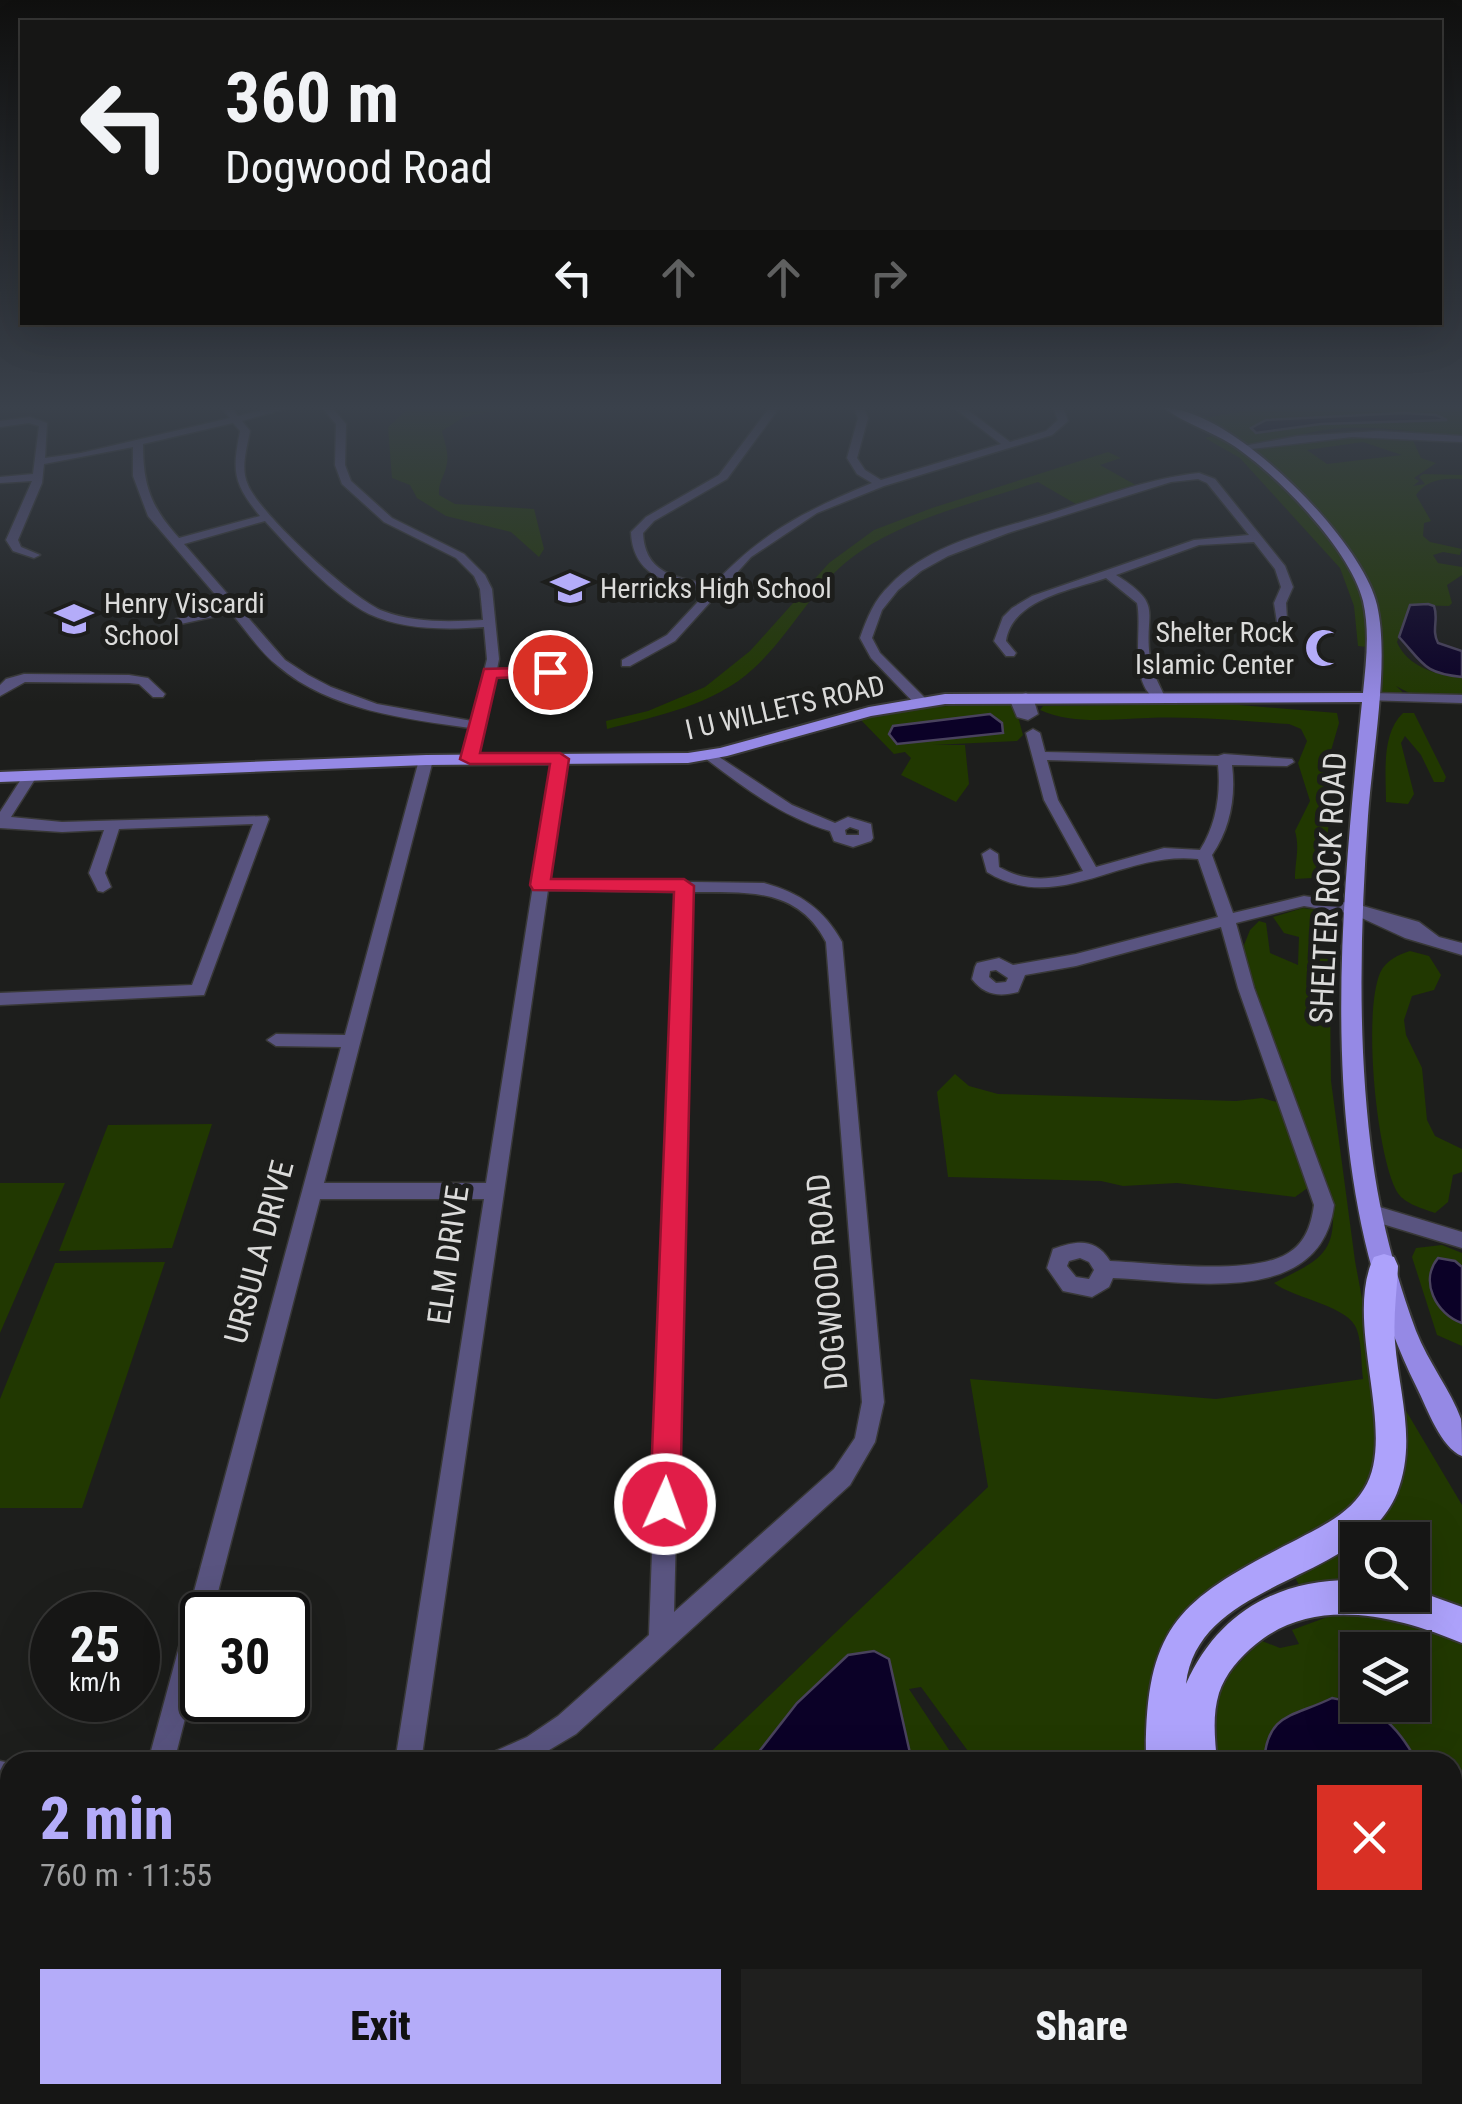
<!DOCTYPE html>
<meta charset="utf-8">
<style>
:root{--surface:#161615;--page:#1f1f1e;--text:#f1f3f6;--muted:#9e9fa0;--line:#353534;--accent:#b4acf9}
body{margin:0;font-family:"Roboto Condensed",sans-serif;background:var(--page);color:var(--text);height:100vh;display:flex;flex-direction:column;font-size:38px;white-space:nowrap}
*{box-sizing:border-box;margin:0}
p{font-size:32px;color:var(--muted)}
.icon{flex:none;width:55px;height:55px;fill:none;stroke:currentColor;stroke-width:2;stroke-linecap:round;stroke-linejoin:round}
.map{position:relative;flex:1;overflow:hidden}
.panel{position:absolute;left:0px;top:1752px;width:1462px;height:352px;display:flex;flex-direction:column;background:var(--surface);border-radius:30px 30px 0 0;box-shadow:0 10px 40px #0002,0 0 0 2px var(--line)}
.panel>*{flex:none}
.guide{position:absolute;left:20px;top:20px;width:1422px;height:305px;border-radius:0px;box-shadow:0 10px 40px #0002,0 0 0 2px var(--line);background:#161615;color:var(--text);overflow:hidden}
.fabs{position:absolute;left:1340px;top:1522px;display:grid;gap:20px}
.fabs a{display:grid;place-items:center;width:90px;height:90px;border-radius:0px;background:var(--surface);box-shadow:0 10px 40px #0002,0 0 0 2px var(--line);font-size:50px}
.speed{position:absolute;left:30px;top:1592px;display:flex;gap:20px;font-size:50px;font-weight:700;text-align:center}
.speed>*{display:grid;place-content:center;width:130px;height:130px;border-radius:50%;background:var(--surface);box-shadow:0 10px 40px #0002,0 0 0 2px var(--line);line-height:1}
.speed small{font-size:25px;font-weight:400}
.speed .limit{border:5px solid #111;border-radius:15px;background:#fff;color:#111}
.pin{position:absolute;display:grid;place-items:center;width:85px;height:85px;color:#fff;margin:-42px;border:5px solid #fff;border-radius:50%;box-shadow:0 2px 10px #0007}
.me{position:absolute;width:110px;margin:-55px;rotate:2deg;stroke-linejoin:round;filter:drop-shadow(0 0 8px #0008)}
.turn{display:flex;align-items:center;gap:35px;height:210px;padding:0 40px;font-size:45px}
.turn .icon{width:130px;height:130px;stroke-width:2.5}
.turn b{display:block;font-size:70px;line-height:85px}
.lanes{display:flex;align-items:center;height:95px;padding:0 40px;background:#0003;justify-content:center;gap:50px;direction:ltr}
.lanes .off{opacity:.35}
.round{display:grid;place-items:center;flex:none;width:105px;height:105px;border-radius:0px;background:var(--page)}
.summary{display:flex;align-items:center;justify-content:space-between;height:170px;padding:0 40px}
h1{font-size:60px;font-weight:800;line-height:75px;color:var(--accent)}
.primary-button{display:flex;gap:20px;margin-top:auto;padding:20px 40px}
.primary-button a{flex:1;height:115px;border-radius:0px;background:var(--accent);color:#111;font-size:40px;font-weight:800;line-height:115px;text-align:center}
.primary-button a+a{background:var(--page);color:var(--text)}
.map>svg:first-child{display:block}
.green{fill:#213801;fill-rule:evenodd}
.water{fill:#0b0127;stroke:#49425d;stroke-width:2.5}
.lines{fill:none;stroke-linecap:round;stroke-linejoin:round}
.minor-casing{stroke:#383837;stroke-width:3}
.major-casing{stroke:#383837;stroke-width:4}
.highway-casing{stroke:#383837;stroke-width:4}
.minor{fill:#595480;fill-rule:evenodd}
.major{fill:#9589e5;fill-rule:evenodd}
.highway{fill:#ada2fb;fill-rule:evenodd}
.route{fill:#e11d48;stroke:#92132f;stroke-width:2.5}
.labels{text-anchor:middle;stroke-width:10;stroke-linejoin:round;paint-order:stroke}
.far-poi-label{font-size:28px;fill:#dbdbda;stroke:#1d1e1c;text-anchor:start}
.far-street-label{font-size:28px;fill:#dbdbda;stroke:#1d1e1c}
.street-label{font-size:32px;fill:#dbdbda;stroke:#1d1e1c}
</style>
<div class="map">
<svg width="1462" height="2104" viewBox="0 0 1462 2104">
<rect width="100%" height="100%" fill="#1d1e1c"/>
<g class="green">
<path d="M409,408H511L464,417L442,431C444,441 449,452 447,463C445,476 438,482 439,495L455,504L534,509L544,549L539,557L511,532L446,516L417,498L410,485L392,478L388,427Z"/>
<path d="M1259,408H1462V437C1409,432 1347,419 1295,437L1369,431L1395,432L1412,438L1421,458L1436,463L1414,478L1419,481L1413,486L1425,484L1419,477L1423,474L1462,475V479C1445,478 1427,479 1416,495L1431,521L1424,523L1423,536L1430,542L1462,549L1460,555L1443,552L1433,555L1438,563L1462,567V575L1447,585L1452,603L1449,606L1410,605L1397,642C1407,667 1437,675 1462,678V698L1411,694L1396,686L1408,697H1370L1375,648L1358,646L1354,606L1340,568L1240,458L1205,438L1218,434L1194,420ZM1404,413L1436,415L1434,422L1321,424L1256,433L1251,428L1320,416ZM1363,442L1402,455L1327,464L1307,450Z"/>
<path d="M1108,452L1121,458L1100,465L1141,488L1081,507L1038,482C979,502 913,516 861,551C815,581 793,633 753,669C714,705 657,716 607,729L606,721L648,711L705,687L750,651L829,563L874,530L932,508Z"/>
<path d="M1014,702L1023,735L1017,741L933,745H965L969,784L956,802L901,775L911,758L905,752L894,754L860,719L915,708Z"/>
<path d="M1228,704L1337,713L1339,723L1328,761L1332,789L1325,862L1312,878L1295,879C1295,860 1300,849 1295,831L1310,801L1298,763L1307,741L1301,729L1289,724C1242,721 1194,716 1148,718C1111,719 1074,725 1040,710L1043,706Z"/>
<path d="M1403,713H1414L1446,777L1444,782H1434L1421,755L1405,736L1401,743L1414,794L1408,804L1386,802C1386,773 1381,734 1403,713Z"/>
<path d="M1303,908L1325,911L1338,924L1330,993L1331,1081L1355,1261L1377,1378L1379,1460L1370,1493L1346,1519L1197,1601L1152,1695L1154,1762H976L921,1687L909,1689L957,1762H700L988,1487L970,1379L1216,1399L1363,1379C1361,1363 1362,1345 1357,1330C1350,1306 1295,1299 1274,1283C1316,1261 1338,1256 1332,1203L1245,959L1244,945L1250,930L1259,921L1266,923L1270,953L1298,965L1299,937L1284,933L1273,917Z"/>
<path d="M1410,951L1429,956L1441,975L1434,990L1412,996L1404,1020L1406,1035L1422,1068L1427,1120L1435,1136L1462,1149V1172L1453,1175L1448,1202L1435,1213C1422,1208 1403,1204 1396,1190C1376,1150 1363,1014 1380,973C1386,960 1398,955 1410,951Z"/>
<path d="M955,1074L969,1086L998,1094L1236,1101L1262,1098L1277,1102L1309,1187L1295,1197L1177,1183L1123,1186L1101,1181L948,1177L937,1092Z"/>
<path d="M212,1124L172,1248L59,1251L108,1125Z"/>
<path d="M0,1183H65L0,1333Z"/>
<path d="M1442,1245L1462,1253V1267L1455,1261L1454,1320L1462,1323V1346L1437,1335L1412,1257L1416,1248Z"/>
<path d="M165,1262L82,1508H0V1399L55,1263Z"/>
<path d="M1399,1399L1462,1505V1619L1412,1595V1540H1358L1357,1586L1301,1588L1291,1571L1348,1543Z"/>
<path d="M1341,1612L1406,1620L1462,1643V1912L1453,1914L1452,1762H1211C1200,1708 1223,1675 1262,1641L1280,1648L1299,1644L1292,1630ZM1358,1650H1412V1705H1358Z"/>
<path d="M505,2095H1132L1128,2104H504Z"/>
</g>
<g class="water">
<path d="M1404,413L1436,415L1447,420L1321,424L1256,433L1251,428L1266,420Z"/>
<path d="M1428,604L1434,606C1439,619 1431,630 1438,643L1462,651V677C1423,673 1424,664 1399,637L1410,605Z"/>
<path d="M990,714L1002,723L1003,733L897,744L889,734L893,726Z"/>
<path d="M1438,1258L1455,1261L1462,1267V1323C1436,1314 1419,1281 1438,1258Z"/>
<path d="M874,1651L889,1659L912,1762H751L797,1703L848,1655Z"/>
<path d="M1332,1698C1375,1706 1396,1722 1417,1762H1264C1267,1712 1294,1717 1332,1698Z"/>
<path d="M560,2095H937L938,2104H559Z"/>
</g>
<g class="lines">
<g class="minor-casing">
<g id="minor">
<path d="M222,408H232L238,416L270,408H288L242,421L250,431C247,448 240,468 248,485C260,514 352,599 383,611C414,623 450,622 483,620L480,589L474,576L456,558L384,522L342,484L335,465L336,424L322,408H332L346,424L345,465L351,481L392,518L464,554L485,575L492,589L499,659L497,669H556V675L551,676L495,677L475,762L470,763L463,759L470,728C406,719 329,710 278,666C260,652 246,630 231,613L176,625V619L226,607L148,516L133,476V447L44,464L42,483L18,540L21,547L40,555L34,558L13,551L6,540L32,481L0,483V477L33,474L39,426L29,423L0,427V421L30,417L47,423L45,458L81,453L230,418ZM233,423L240,431C232,472 233,483 260,516L179,538C151,507 143,486 143,444ZM265,521C293,552 332,595 369,614C403,630 447,630 484,627L487,659L472,721L377,704L331,687L308,675L285,660L184,544Z"/>
<path d="M769,408H779L727,479L654,521L643,533C645,575 678,578 713,585C762,532 807,510 872,483L857,474L847,458L858,418L854,408H864L868,418L857,458L865,470L881,480L1001,444L954,408H965L1010,442L1046,431L1058,420L1053,408H1063L1068,421L1052,435L884,486L817,513L751,557L675,641L630,666H622V660L667,635L708,591C670,583 633,578 631,532L646,517L719,475Z"/>
<path d="M1379,431L1462,436V442L1352,437L1243,450L1238,447L1298,436Z"/>
<path d="M1199,473L1215,479L1285,566L1293,587L1286,603L1287,619L1277,622L1274,603L1281,587L1275,569L1254,542L1199,545L1116,575C1166,606 1143,611 1150,658C1152,672 1159,684 1165,697L1163,700L1158,701C1127,683 1143,629 1137,603L1106,578C1072,590 1012,599 1006,641L1016,653L1014,656H1006L994,641L1003,617L1012,608L1032,596L1194,540L1249,535L1207,483L1198,479L1171,482L1008,533L948,556L921,571L898,590L882,610L872,638L880,653L926,699V705H916L871,658L860,638C867,618 874,600 890,585C932,541 1002,529 1058,511C1104,496 1150,478 1199,473Z"/>
<path d="M24,674L129,675L148,678L165,694L163,697H153L139,684L129,683L25,682L0,696V685L6,679Z"/>
<path d="M1026,693L1033,697L1038,714L1028,720L1017,717L1009,698Z"/>
<path d="M1370,693L1462,695V703L1365,700L1363,697Z"/>
<path d="M1033,729L1040,733L1045,752L1218,756L1224,754L1292,759L1294,762L1287,766L1232,765C1236,797 1230,829 1212,855L1233,913L1304,896L1356,904L1419,922L1439,937L1462,943V955L1405,938L1353,914L1304,906L1236,923L1254,988L1334,1205C1321,1309 1187,1281 1113,1278L1109,1287L1092,1297L1063,1291L1047,1268L1053,1249C1076,1241 1095,1237 1110,1261C1155,1263 1242,1275 1283,1256C1304,1246 1311,1227 1314,1205L1238,988L1221,927L1076,966L1025,975L1018,992C999,997 984,995 972,979L975,967L977,963L999,958L1013,965L1076,954L1218,917L1198,859C1123,850 1058,916 987,872L982,854L990,849L998,854L999,867C1026,883 1053,880 1083,871L1044,800L1026,733ZM1047,760L1218,765C1221,794 1216,825 1200,850L1164,848L1096,867L1058,800ZM996,970L1008,978L1006,982L996,983L989,977L990,971ZM1080,1258L1089,1262L1094,1270L1089,1279L1076,1277L1067,1266L1069,1261Z"/>
<path d="M710,751L792,805L835,823L848,817L871,824L873,838L871,841L853,847L834,841L830,831C783,817 744,788 705,758L703,755ZM850,827L859,830V835H846L845,830Z"/>
<path d="M560,755L567,759L549,880L764,883C800,893 824,909 842,942L884,1402L875,1442L850,1485L576,1734L529,1762H487L491,1753L527,1737L558,1716L649,1635L676,892L548,890L421,1762H395L484,1199H320L212,1615H202V1652L174,1762H148L341,1047L276,1046L267,1040L276,1034L345,1035L419,760L426,756L431,757L433,760L324,1183H486L553,759ZM692,892C746,893 797,886 826,942L862,1402L855,1438L834,1469L674,1612Z"/>
<path d="M30,772L37,776L11,817L62,822L267,816L269,819L204,995L0,1005V993L192,985L253,824L119,829L105,873L111,887L103,892L98,891L89,873L104,830L62,832L0,828V812L25,773Z"/>
<path d="M1373,1205L1462,1232V1248L1366,1219L1363,1213L1366,1207Z"/>
<path d="M0,1761L10,1763V1789L0,1787Z"/>
<path d="M60,2095H90L88,2104H58Z"/>
<path d="M341,2095H371L370,2104H340Z"/>
</g>
</g>
<g class="major-casing">
<path id="major" d="M1164,408C1232,408 1363,541 1377,605C1390,662 1372,756 1368,816C1360,931 1357,1048 1373,1163C1381,1220 1396,1277 1416,1331C1428,1362 1451,1391 1461,1419C1462,1429 1462,1445 1462,1456C1441,1448 1427,1408 1417,1388C1313,1179 1339,926 1362,702L945,704L871,716L727,756L688,763L426,765L0,782V772L426,755L688,753L720,748L869,707L945,694L1363,693C1366,662 1370,632 1363,601C1350,549 1276,473 1231,444C1210,431 1184,423 1164,408Z"/>
</g>
<g class="highway-casing">
<g id="highway">
<path d="M1384,1254L1394,1257L1398,1266C1397,1291 1393,1317 1395,1342C1399,1394 1417,1442 1397,1493C1360,1584 1198,1578 1186,1684C1218,1612 1279,1578 1358,1580V1595H1412V1589L1462,1607V1643C1397,1616 1315,1595 1256,1644C1240,1657 1225,1674 1219,1693C1212,1716 1215,1739 1217,1762H1146C1144,1623 1180,1599 1298,1539C1322,1526 1349,1514 1364,1489C1399,1434 1342,1322 1374,1257Z"/>
<path d="M1462,1901V1941L1452,1943V1903Z"/>
<path d="M1462,1946V1988L1452,1992V1950Z"/>
<path d="M1452,2075L1462,2079V2104H1412L1416,2095H1452Z"/>
<path d="M1127,2095H1171L1168,2104H1124Z"/>
<path d="M1236,2095H1287L1283,2104H1232Z"/>
</g>
</g>
<use href="#minor" class="minor"/>
<use href="#major" class="major"/>
<use href="#highway" class="highway"/>
</g>
<linearGradient id="sky" x2="0" y2="1"><stop stop-color="#10100f"/><stop offset="0.58" stop-color="#3a414b"/><stop offset="1" stop-color="#3a414b" stop-opacity="0"/></linearGradient>
<rect width="1462" height="703" fill="url(#sky)"/>
<path class="route" d="M550,667L559,672L556,676L497,678L480,753H560L569,759L551,879H684L694,886L680,1504L676,1514L665,1518L655,1514L650,1504L674,892L533,890L530,885L550,764H470L460,759L484,669Z"/>
<defs>
<g id="school-bare" transform="scale(3)"><path d="M0-5L7-2L0 1L-7-2ZM-4 1L0 2.5L4 1V4Q0 6-4 4Z" fill="#b4acf9" stroke="#1d1e1c" stroke-width="2.5" paint-order="stroke"/></g>
<g id="mosque-bare" transform="scale(3)"><path d="M3.5-4.9A6 6 0 1 0 3.5 4.9A5 5 0 1 1 3.5-4.9Z" fill="#b4acf9" stroke="#1d1e1c" stroke-width="2.5" paint-order="stroke"/></g>
</defs>
<g fill-rule="evenodd">
<use href="#school-bare" x="570" y="588"/>
<use href="#school-bare" x="74" y="619"/>
<use href="#mosque-bare" x="1324" y="648"/>
</g>
<g class="labels">
<g class="far-poi-label">
<text x="600" y="598">Herricks High School</text>
<text x="104" y="613">Henry Viscardi<tspan x="104" dy="32">School</tspan></text>
<text x="1294" y="642" text-anchor="end">Shelter Rock<tspan x="1294" dy="32">Islamic Center</tspan></text>
</g>
<g class="far-street-label">
<text transform="translate(785 707) rotate(-13)" y="10">I U WILLETS ROAD</text>
</g>
<g class="street-label">
<text transform="translate(1328 888) rotate(-87)" y="11">SHELTER ROCK ROAD</text>
<text transform="translate(259 1252) rotate(-75)" y="11">URSULA DRIVE</text>
<text transform="translate(448 1255) rotate(-82)" y="11">ELM DRIVE</text>
<text transform="translate(827 1282) rotate(-95)" y="11">DOGWOOD ROAD</text>
</g>
</g>
</svg>
<div class="fabs">
<a><svg class="icon" aria-label="search" viewBox="0 0 24 24"><circle cx="10" cy="10" r="6"/><path d="M15 15l6 6"/></svg></a>
<a><svg class="icon" aria-label="layers" viewBox="0 0 24 24"><path d="M12 4l9 5-9 5-9-5zM3 14l9 5 9-5"/></svg></a>
</div>
<div class="speed"><div>25<small>km/h</small></div><div class="limit">30</div></div>
<div class="pin" style="left:550px;top:672px;background:#d93025"><svg class="icon" aria-label="arrive" viewBox="0 0 24 24"><path d="M6 21V4h12l-3 4 3 4H6"/></svg></div>
<svg class="me" style="left:665px;top:1504px" viewBox="-20 -20 40 40"><circle r="17" fill="#e11d48" stroke="#fff" stroke-width="3"/><path d="M0-11L8 9 0 5-8 9z" fill="#fff"/></svg>
<div class="guide">
<div class="turn"><svg class="icon" aria-label="left" viewBox="0 0 24 24"><path d="M17 20v-9H6M10 6l-5 5 5 5"/></svg><div><b>360 m</b>Dogwood Road</div></div>
<div class="lanes"><svg class="icon" aria-label="left" viewBox="0 0 24 24"><path d="M17 20v-9H6M10 6l-5 5 5 5"/></svg><svg class="icon off" aria-label="ahead" viewBox="0 0 24 24"><path d="M12 20V5M6 11l6-6 6 6"/></svg><svg class="icon off" aria-label="ahead" viewBox="0 0 24 24"><path d="M12 20V5M6 11l6-6 6 6"/></svg><svg class="icon off" aria-label="right" viewBox="0 0 24 24"><path d="M7 20v-9h11M14 6l5 5-5 5"/></svg></div>
</div>
<section class="panel">
<div class="summary"><div><h1>2 min</h1><p>760 m · 11:55</p></div><a class="round" style="background:#d93025;color:#fff"><svg class="icon" aria-label="close" viewBox="0 0 24 24"><path d="M6 6l12 12M18 6L6 18"/></svg></a></div>
<div class="primary-button"><a>Exit</a><a>Share</a></div>
</section>
</div>
